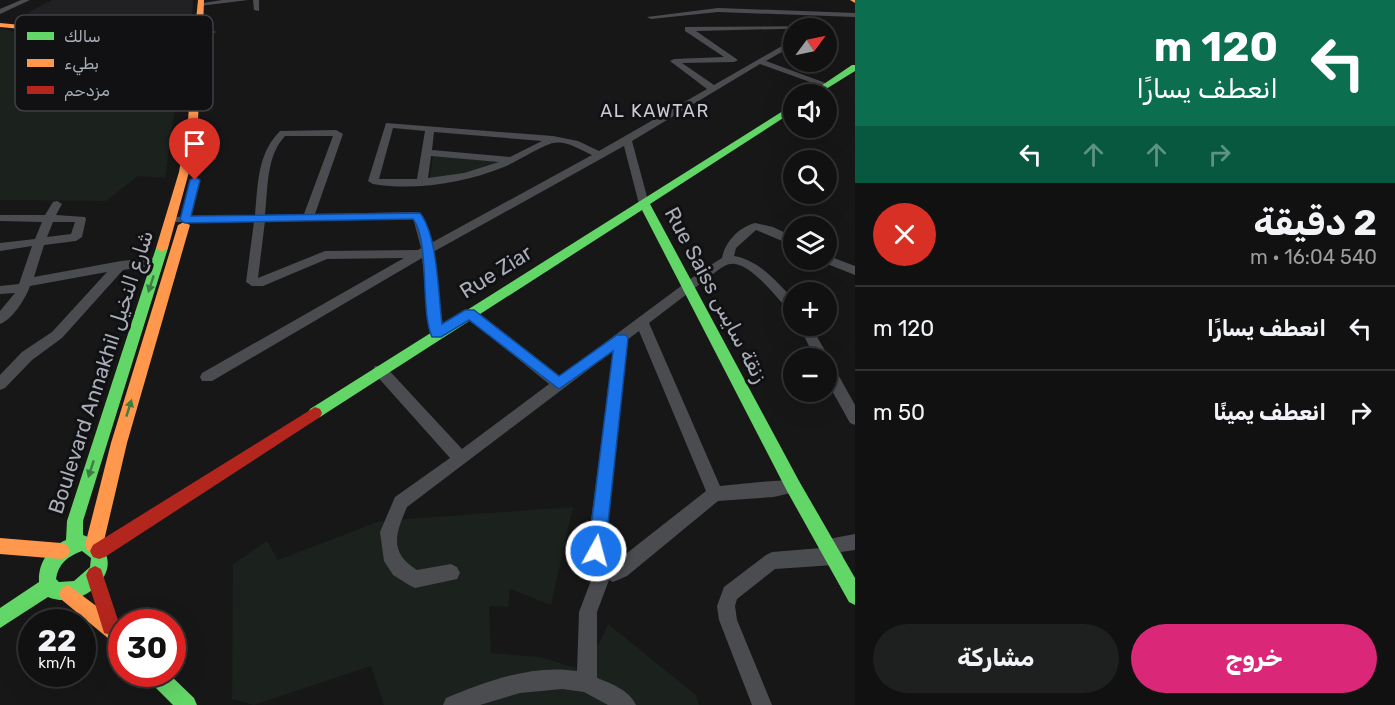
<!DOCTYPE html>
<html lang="ar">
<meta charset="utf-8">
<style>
:root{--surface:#111;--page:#1e1f1f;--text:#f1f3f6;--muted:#9c9d9f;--line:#303131;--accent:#db2777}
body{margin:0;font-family:Rubik,"Noto Naskh Arabic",sans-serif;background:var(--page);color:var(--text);direction:rtl;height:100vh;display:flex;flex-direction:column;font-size:22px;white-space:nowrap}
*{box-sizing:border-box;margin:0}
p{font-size:20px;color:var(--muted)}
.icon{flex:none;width:33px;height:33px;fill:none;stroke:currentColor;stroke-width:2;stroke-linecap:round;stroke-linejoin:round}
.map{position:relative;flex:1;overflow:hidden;direction:ltr}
.panel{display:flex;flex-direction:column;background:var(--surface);width:540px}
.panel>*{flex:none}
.guide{background:#0b6e4f;color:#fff;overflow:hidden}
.needle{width:39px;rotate:57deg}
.fabs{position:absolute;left:783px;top:18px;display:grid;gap:12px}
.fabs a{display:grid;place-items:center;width:54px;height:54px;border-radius:50%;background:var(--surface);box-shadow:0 6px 24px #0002,0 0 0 2px var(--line);font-size:30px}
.speed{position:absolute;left:18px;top:609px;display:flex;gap:12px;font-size:30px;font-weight:700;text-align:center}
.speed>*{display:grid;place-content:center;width:78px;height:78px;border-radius:50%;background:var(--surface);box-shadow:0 6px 24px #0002,0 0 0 2px var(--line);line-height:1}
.speed small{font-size:15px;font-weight:400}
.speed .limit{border:9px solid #d22;background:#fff;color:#111}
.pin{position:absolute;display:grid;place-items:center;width:51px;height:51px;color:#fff;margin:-62px -26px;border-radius:50% 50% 50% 0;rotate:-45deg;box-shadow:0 0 6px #0007}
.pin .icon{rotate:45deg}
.me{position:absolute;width:66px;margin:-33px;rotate:7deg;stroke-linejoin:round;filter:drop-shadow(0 0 4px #0008)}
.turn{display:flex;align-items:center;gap:21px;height:126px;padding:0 18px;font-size:27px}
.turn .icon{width:78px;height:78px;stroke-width:2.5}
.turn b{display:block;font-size:42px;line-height:51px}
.lanes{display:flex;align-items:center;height:57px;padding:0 18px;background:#0003;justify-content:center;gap:30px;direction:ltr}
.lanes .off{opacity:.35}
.round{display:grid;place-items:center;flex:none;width:63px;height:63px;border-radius:32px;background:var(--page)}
.head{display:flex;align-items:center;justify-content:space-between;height:102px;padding:0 18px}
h1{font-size:36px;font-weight:700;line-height:45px}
.primary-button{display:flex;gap:12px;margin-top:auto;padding:12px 18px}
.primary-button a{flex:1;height:69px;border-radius:36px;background:var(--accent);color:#fff;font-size:24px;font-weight:700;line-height:69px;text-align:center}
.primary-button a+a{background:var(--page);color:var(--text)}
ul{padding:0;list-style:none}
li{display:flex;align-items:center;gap:18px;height:84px;padding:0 18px;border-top:2px solid var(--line)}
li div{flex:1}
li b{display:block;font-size:22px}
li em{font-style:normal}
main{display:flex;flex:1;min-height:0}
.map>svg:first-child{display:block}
.built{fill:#212124}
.green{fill:#1b211c}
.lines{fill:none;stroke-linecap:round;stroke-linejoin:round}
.street{fill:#4b4c50;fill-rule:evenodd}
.fast{fill:#63d668;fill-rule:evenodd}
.slow{fill:#ff974d;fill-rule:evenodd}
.jam{fill:#b3261e;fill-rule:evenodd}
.oneway{fill:#3e7d42}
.route{fill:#1a73e8;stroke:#114b97;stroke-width:1.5}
.labels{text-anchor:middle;stroke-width:6;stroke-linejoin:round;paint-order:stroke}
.far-neighbourhood-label{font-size:18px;letter-spacing:1.5px;fill:#c9ccd4;stroke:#111113}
.street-label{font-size:21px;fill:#a8adb8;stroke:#111113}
.key{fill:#111113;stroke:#3e4045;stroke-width:1.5}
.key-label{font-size:16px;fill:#a8adb8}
</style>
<main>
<section class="panel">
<div class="guide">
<div class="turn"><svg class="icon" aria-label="left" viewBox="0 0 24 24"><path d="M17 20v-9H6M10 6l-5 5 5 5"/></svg><div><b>120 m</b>انعطف يسارًا</div></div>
<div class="lanes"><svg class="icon" aria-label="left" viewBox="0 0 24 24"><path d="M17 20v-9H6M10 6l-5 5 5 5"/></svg><svg class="icon off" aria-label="ahead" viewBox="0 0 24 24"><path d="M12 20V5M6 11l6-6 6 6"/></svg><svg class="icon off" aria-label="ahead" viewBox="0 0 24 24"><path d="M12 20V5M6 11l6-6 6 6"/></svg><svg class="icon off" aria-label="right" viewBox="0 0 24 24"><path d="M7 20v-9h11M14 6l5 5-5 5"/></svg></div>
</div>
<div class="head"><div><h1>2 دقيقة</h1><p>540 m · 16:04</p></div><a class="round" style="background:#d93025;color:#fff"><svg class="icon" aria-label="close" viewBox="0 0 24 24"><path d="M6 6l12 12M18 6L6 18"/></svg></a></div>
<ul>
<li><svg class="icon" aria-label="left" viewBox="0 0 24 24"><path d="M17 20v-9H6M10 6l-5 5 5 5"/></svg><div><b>انعطف يسارًا</b></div><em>120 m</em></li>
<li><svg class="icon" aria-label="right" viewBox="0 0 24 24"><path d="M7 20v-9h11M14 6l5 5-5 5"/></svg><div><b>انعطف يمينًا</b></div><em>50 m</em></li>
</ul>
<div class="primary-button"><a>خروج</a><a>مشاركة</a></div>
</section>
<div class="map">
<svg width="855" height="705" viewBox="0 0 855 705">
<rect width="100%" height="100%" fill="#171717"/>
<path class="built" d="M52,0H193L192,21H172L140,31H101L27,13Z"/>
<g class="green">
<path d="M0,29L89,45H137L185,39L165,178L138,176L106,201L0,200Z"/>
<path d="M433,156L500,160C494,174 445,176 430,178Z"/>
<path d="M573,507L551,605L510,589L508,607L489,606L491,653L540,657L586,671L608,624L696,695L699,705H384L371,666L254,705L232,699L233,564L267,541L278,560L380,521Z"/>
</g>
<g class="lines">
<g class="street">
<path d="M21,0H30L0,14V9Z"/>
<path d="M222,0H248L200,6L197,4Z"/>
<path d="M253,0H259V11L254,10Z"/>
<path d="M718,8L855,13V17L718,12L651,19L647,17Z"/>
<path d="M817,26L820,28L696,31L738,60L734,62L682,63L714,85L794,39V45L766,61L831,85L824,87L760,64L632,141L649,204L648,206L644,207L639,204L624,146L433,252L444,333L442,336L437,338L430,333L422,258L212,381H202L200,377L202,373L404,258L327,259L263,286H252L246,282L254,222H167L166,220L171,217L255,215C258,185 257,154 280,131L336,130L343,134L315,214L416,212L420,213L426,222L431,243L592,155C581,150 566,140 553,143C541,146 518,161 504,167C464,183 416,191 373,184L368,181L386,123L553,136L578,141L599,151L707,89L670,61L674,59L724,57L685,31V27ZM393,128L425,131L417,179H379ZM434,132L542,141L510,157L432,150ZM285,136H333L304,214L265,215C268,188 266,156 285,136ZM431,156L499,162L464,173L428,178ZM413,218L421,248L418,250L325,251L258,278L265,221Z"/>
<path d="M57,201L62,204L56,215L85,217L86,219L82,237L76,241L44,245L34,277L121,261L158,257L164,261L158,265L123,270L62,338L32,360L5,388L0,390V375L22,352L52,332L107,272L30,286C26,298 13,319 0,324V311L15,293L0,294V286L19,284L32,246L0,251V243L35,239L42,222L0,221V215H45L53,202ZM53,222H75L71,234L47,237Z"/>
<path d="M755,223L773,227L794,237V246L756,230L736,248L734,256C759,260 777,282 794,300V313L790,312C778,299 753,266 735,264C728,263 723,267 717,271L649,323L720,486C733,485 791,478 799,481L801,486L799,491L774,497L718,501L627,576L613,582L609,580L597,612V678C611,683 630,691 636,705H608L584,692L562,689L520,693L480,705H443L446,698C487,681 532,664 577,671L579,612L595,570L587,551L613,351L407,507C396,533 388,552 417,570L451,564L457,567L460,573L457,579L415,588L409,585L393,575L384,561L380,532L395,497L450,458L375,374L373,370L375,366H385L462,449L549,384L465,316L464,313L465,310H475L560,376L704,269L722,258C725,242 739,227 755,223ZM639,331L706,491L613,564L610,563L605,551L627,340Z"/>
<path d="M826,255L855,266V275L822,262L820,260H826Z"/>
<path d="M799,326H811L829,358L827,361L831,362L855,405V425L850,423L826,380V358H815Z"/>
<path d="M855,534V550L841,552L843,556L840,562L834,565L775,569L737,599L735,606L737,620L772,705H752L719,620L717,606L724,587L766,555L772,552L821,548L823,540Z"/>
</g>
<g class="fast">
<path d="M852,65H855V71L818,94H809Z"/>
<path d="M794,104V111L650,204L799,481L855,578V605L849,602L787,491L642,210L320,417L315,419L310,417L308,413L310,409Z"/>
<path d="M162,244L168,248L83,521V535C139,557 88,614 48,597L0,628V608L39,582C38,563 49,547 66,540L67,521L156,248ZM82,551L91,558L90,567L74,581L59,582L56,579C58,564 68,556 82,551Z"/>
<path d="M146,674H169L194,698L197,705H173L149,681Z"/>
</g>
<g class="slow">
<path d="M198,0H204L203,30L216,32L202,34L198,120L189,172L168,248L162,252L156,248L179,172L188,120L195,35L96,36L0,27V23L96,32L195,30Z"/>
<path d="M850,0H855V3Z"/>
<path d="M184,222L190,225L127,443L103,545L100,551L94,553L88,551L85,545L111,443L178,225Z"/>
<path d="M0,538L61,543L67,545L70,551L67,557L61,559L0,554Z"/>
<path d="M68,585L122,625V646L115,644L62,600L59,594L62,588Z"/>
</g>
<g class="jam">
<path d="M315,407L320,409L322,413L320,417L105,557L99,559L93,557L90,551L93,545Z"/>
<path d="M95,566L101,569L120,626L118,633L111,635L104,633L102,626L86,575L89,569Z"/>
</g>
</g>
<defs><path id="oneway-solid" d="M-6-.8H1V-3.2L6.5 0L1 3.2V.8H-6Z" transform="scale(1.5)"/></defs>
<g class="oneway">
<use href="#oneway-solid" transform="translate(151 284) rotate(108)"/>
<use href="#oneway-solid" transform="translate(129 408) rotate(-73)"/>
<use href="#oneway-solid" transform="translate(91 469) rotate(108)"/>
</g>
<path class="route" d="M195,177L200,180L191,216L420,213C438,236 438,294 442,324L465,310H474L559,376L617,335H626L628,338L605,551L602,557L596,560L590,557L588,551L613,351L559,389L469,320L441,337H432C420,311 430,240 413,219L185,223L180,220L190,180Z"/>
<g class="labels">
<g class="far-neighbourhood-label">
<text x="655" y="117">AL KAWTAR</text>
</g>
<g class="street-label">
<text transform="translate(496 272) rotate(-32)" y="7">Rue Ziar</text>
<text transform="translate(716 295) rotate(62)" y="7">Rue Saiss زنقة سايس</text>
<text transform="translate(101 372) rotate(-72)" y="7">Boulevard Annakhil شارع النخيل</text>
</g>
</g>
<rect x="15" y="15" width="198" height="96" rx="9" class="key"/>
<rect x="27" y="32" width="27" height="8" fill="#63d668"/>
<rect x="27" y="59" width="27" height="8" fill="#ff974d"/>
<rect x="27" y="86" width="27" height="8" fill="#b3261e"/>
<g class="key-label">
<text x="64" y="42">سالك</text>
<text x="64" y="69">بطيء</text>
<text x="64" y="96">مزدحم</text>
</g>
</svg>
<div class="fabs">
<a><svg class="needle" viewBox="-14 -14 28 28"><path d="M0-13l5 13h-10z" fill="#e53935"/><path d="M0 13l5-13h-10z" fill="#9c9d9f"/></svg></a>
<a><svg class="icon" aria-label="sound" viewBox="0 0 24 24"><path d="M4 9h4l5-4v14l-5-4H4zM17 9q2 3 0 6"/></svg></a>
<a><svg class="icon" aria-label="search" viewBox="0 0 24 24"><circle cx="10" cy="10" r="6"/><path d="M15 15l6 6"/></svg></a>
<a><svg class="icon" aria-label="layers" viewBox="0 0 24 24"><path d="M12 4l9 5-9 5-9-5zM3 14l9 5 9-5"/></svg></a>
<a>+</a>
<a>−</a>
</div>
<div class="speed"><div>22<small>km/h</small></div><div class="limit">30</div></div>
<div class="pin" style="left:195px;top:180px;background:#d93025"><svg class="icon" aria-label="arrive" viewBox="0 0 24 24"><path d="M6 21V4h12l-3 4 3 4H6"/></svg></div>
<svg class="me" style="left:596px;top:551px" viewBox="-20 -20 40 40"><circle r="17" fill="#1a73e8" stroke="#fff" stroke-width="3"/><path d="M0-11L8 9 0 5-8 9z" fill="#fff"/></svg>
</div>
</main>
